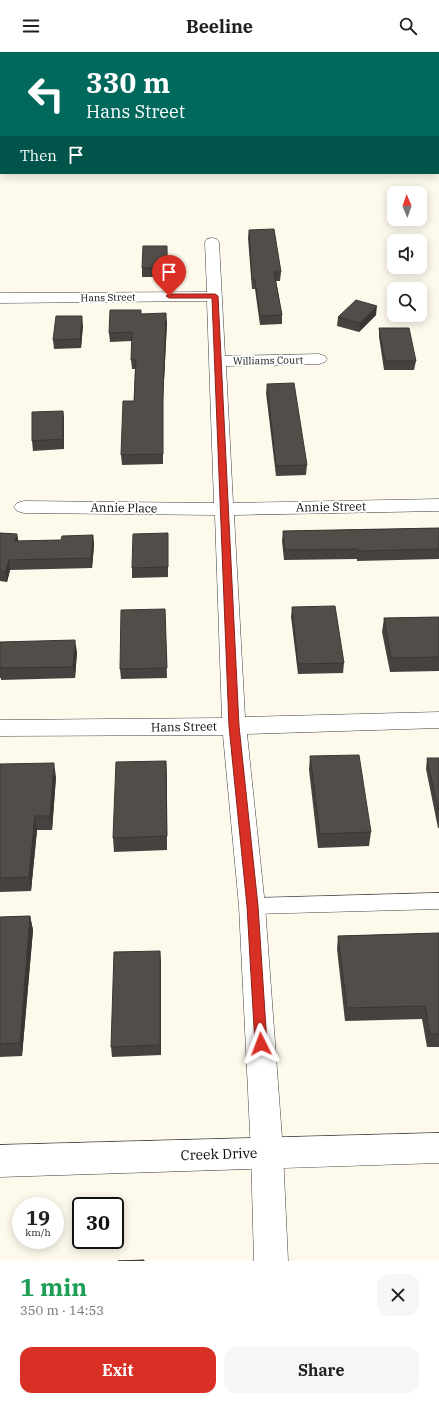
<!DOCTYPE html>
<meta charset="utf-8">
<style>
:root{--surface:#fff;--page:#f6f6f6;--text:#202124;--muted:#757577;--accent:#d93025}
body{margin:0;font-family:"IBM Plex Serif",serif;background:var(--page);color:var(--text);height:100vh;display:flex;flex-direction:column;font-size:15px;white-space:nowrap}
*{box-sizing:border-box;margin:0}
p{font-size:13px;color:var(--muted)}
.icon{flex:none;width:22px;height:22px;fill:none;stroke:currentColor;stroke-width:2;stroke-linecap:round;stroke-linejoin:round}
.map{position:relative;height:1209px;overflow:hidden}
.details{display:flex;flex-direction:column;background:var(--surface);flex:1}
.details>*{flex:none}
.banner{position:absolute;left:0px;top:0px;width:439px;height:122px;box-shadow:0 2px 10px #0003;background:#00695c;color:#fff;overflow:hidden}
.needle{width:26px;rotate:358deg}
.tools{position:absolute;left:387px;top:134px;display:grid;gap:8px}
.tools a{display:grid;place-items:center;width:40px;height:40px;border-radius:8px;background:var(--surface);box-shadow:0 2px 10px #0003;font-size:20px}
.speed{position:absolute;left:12px;top:1145px;display:flex;gap:8px;font-size:20px;font-weight:700;text-align:center}
.speed>*{display:grid;place-content:center;width:52px;height:52px;border-radius:50%;background:var(--surface);box-shadow:0 2px 10px #0003;line-height:1}
.speed small{font-size:10px;font-weight:400}
.speed .limit{border:2px solid #111;border-radius:6px;background:#fff;color:#111}
.pin{position:absolute;display:grid;place-items:center;width:34px;height:34px;color:#fff;margin:-41px -17px;border-radius:50% 50% 50% 0;rotate:-45deg;box-shadow:0 0 4px #0007}
.pin .icon{rotate:45deg}
.me{position:absolute;width:44px;margin:-22px;rotate:357deg;stroke-linejoin:round;filter:drop-shadow(0 0 3px #0008)}
.turn{display:flex;align-items:center;gap:14px;height:84px;padding:0 20px;font-size:18px}
.turn .icon{width:52px;height:52px;stroke-width:2.5}
.turn b{display:block;font-size:28px;line-height:34px}
.then{display:flex;align-items:center;height:38px;padding:0 20px;background:#0003;gap:8px;font-size:15px}
.round{display:grid;place-items:center;flex:none;width:42px;height:42px;border-radius:12px;background:var(--page)}
.overview{display:flex;align-items:center;justify-content:space-between;height:68px;padding:0 20px}
h1{font-size:24px;font-weight:800;line-height:30px;color:#1e9e55}
.cta{display:flex;gap:8px;margin-top:auto;padding:8px 20px}
.cta a{flex:1;height:46px;border-radius:12px;background:var(--accent);color:#fff;font-size:16px;font-weight:800;line-height:46px;text-align:center}
.cta a+a{background:var(--page);color:var(--text)}
header{display:flex;justify-content:space-between;align-items:center;height:52px;padding:0 20px;background:var(--surface);font-size:18px;font-weight:800}
.map>svg:first-child{display:block}
.lines{fill:none;stroke-linecap:round;stroke-linejoin:round}
.service-casing{stroke:#3f3f3f;stroke-width:1}
.minor-casing{stroke:#3f3f3f;stroke-width:1}
.tertiary-casing{stroke:#3f3f3f;stroke-width:1}
.service{fill:#fff;fill-rule:evenodd}
.minor{fill:#fff;fill-rule:evenodd}
.tertiary{fill:#fff;fill-rule:evenodd}
.wall{fill:#47423f}
.shaded-wall{fill:#3a3633}
.building{fill:#534d49;stroke:#3a3633}
.route{fill:#d93025;stroke:#8d1f18}
.labels{text-anchor:middle;stroke-width:4;stroke-linejoin:round;paint-order:stroke}
.far-street-label{font-size:10px;fill:#0c0c0c;stroke:#fff}
.street-label{font-size:12px;fill:#0c0c0c;stroke:#fff}
.near-street-label{font-size:14px;fill:#0c0c0c;stroke:#fff}
</style>
<header><svg class="icon" aria-label="menu" viewBox="0 0 24 24"><path d="M4 6h16M4 12h16M4 18h16"/></svg>Beeline<svg class="icon" aria-label="search" viewBox="0 0 24 24"><circle cx="10" cy="10" r="6"/><path d="M15 15l6 6"/></svg></header>
<div class="map">
<svg width="439" height="1209" viewBox="0 0 439 1209">
<rect width="100%" height="100%" fill="#fdfaec"/>
<g class="lines">
<g class="service-casing">
<path id="service" d="M439,841V857L252,862L246,859L243,854L246,849L252,846Z"/>
</g>
<g class="minor-casing">
<path id="minor" d="M212,186L217,187L219,190L225,304L319,302L325,304L327,307L325,310L319,312L226,314L233,451L439,447V459L234,463L245,665L439,660V676L247,682L265,854L283,1100L288,1209H254L251,1100L239,854L223,683L0,684V668L222,666L215,463L24,461L17,459L14,455L17,451L24,449L214,451L207,249L0,251V241L207,240L205,190L207,187Z"/>
</g>
<g class="tertiary-casing">
<path id="tertiary" d="M439,1081V1111L0,1125V1093Z"/>
</g>
<use href="#service" class="service"/>
<use href="#minor" class="minor"/>
<use href="#tertiary" class="tertiary"/>
</g>
<g class="wall">
<path d="M249,178L281,220L280,229H276L282,263V272L260,273L255,237H252L248,186Z"/>
<path d="M167,194L168,225H142V216Z"/>
<path d="M141,262L167,270L163,348V412L122,413L121,403L134,349L135,317H132L131,308L132,289L110,290L109,281Z"/>
<path d="M376,263L359,280L337,274L338,265Z"/>
<path d="M83,273L81,296L54,297L53,288Z"/>
<path d="M379,276L416,309L414,318H384L379,285Z"/>
<path d="M267,332L307,413L306,423L276,424L266,341Z"/>
<path d="M63,359L64,368V397L33,399L32,389Z"/>
<path d="M439,476V507L357,509V507L284,508L282,489L283,479Z"/>
<path d="M0,481L17,482L18,489L61,488L93,483L94,493L92,516L10,518L7,530L0,529Z"/>
<path d="M168,481V525L132,526V516Z"/>
<path d="M292,555L344,611L343,621L298,622L291,565Z"/>
<path d="M165,557L167,626L121,627L120,617Z"/>
<path d="M439,565V619L390,620L382,580L384,566Z"/>
<path d="M0,590L77,600L75,626L1,628V626H0Z"/>
<path d="M310,704L371,780L369,794L318,796L309,718Z"/>
<path d="M427,706H439V776H438L426,717Z"/>
<path d="M0,712L56,725L52,778H37L31,839L0,840Z"/>
<path d="M167,723V798L114,800L113,786Z"/>
<path d="M30,864L33,878L22,1004L0,1005V865Z"/>
<path d="M439,881V995H427L422,967L345,969L337,897L338,884Z"/>
<path d="M161,909V1003L112,1005L111,995Z"/>
</g>
<g class="shaded-wall">
<path d="M377,254L376,263L359,280L360,271Z"/>
<path d="M166,261L167,270L163,348V412V339Z"/>
<path d="M82,264L83,273L81,296L80,287Z"/>
<path d="M63,359L64,368V397L63,387Z"/>
<path d="M17,482L19,492L15,489Z"/>
<path d="M93,483L94,493L92,516L91,506Z"/>
<path d="M9,508L10,518L7,530L5,520Z"/>
<path d="M75,588L77,600L75,626L73,615Z"/>
<path d="M166,709L167,723V798V784Z"/>
<path d="M54,711L56,725L52,778L50,764Z"/>
<path d="M35,764L37,778L31,839L29,825Z"/>
<path d="M30,864L33,878L22,1004L20,991Z"/>
<path d="M160,899L161,909V1003L160,993Z"/>
</g>
<g class="building">
<path d="M274,177L281,220H274L282,263L260,264L255,228H252L249,178Z"/>
<path d="M143,194H167V216H142Z"/>
<path d="M356,248L377,254L360,271L338,265Z"/>
<path d="M110,258H141V262L166,261L163,339V402L121,403L123,349H134L136,308H131L132,280L109,281Z"/>
<path d="M56,264H82L80,287L53,288Z"/>
<path d="M379,276H409L416,309H385Z"/>
<path d="M294,331L307,413L276,414L267,332Z"/>
<path d="M63,359V387L32,389V360Z"/>
<path d="M439,476V497L358,499V497L285,498L283,479Z"/>
<path d="M0,481L17,482L15,489L61,488L62,484L93,483L91,506L9,508L5,520L0,519Z"/>
<path d="M168,481V515L132,516L133,482Z"/>
<path d="M335,554L344,611L298,612L292,555Z"/>
<path d="M165,557L167,616L120,617L121,558Z"/>
<path d="M439,565V605L391,606L384,566Z"/>
<path d="M75,588L73,615L0,616V590Z"/>
<path d="M359,703L371,780L320,782L310,704Z"/>
<path d="M427,706H439V762Z"/>
<path d="M166,709L167,784L113,786L116,710Z"/>
<path d="M54,711L50,764H35L29,825L0,826V712Z"/>
<path d="M30,864L20,991L0,992V865Z"/>
<path d="M439,881V982H430L425,954L347,956L338,884Z"/>
<path d="M160,899V993L111,995L114,900Z"/>
<path d="M144,1208V1209H118Z"/>
</g>
<path class="route" d="M215,242L218,244L239,674L258,854L267,992L265,996L261,998L256,996L255,992L247,854L229,674L212,246H169L166,244L169,242Z"/>
<g class="labels">
<g class="far-street-label">
<text transform="translate(108 245) rotate(-1)" y="4">Hans Street</text>
<text transform="translate(268 308) rotate(-1)" y="4">Williams Court</text>
</g>
<g class="street-label">
<text transform="translate(331 455) rotate(-1)" y="4">Annie Street</text>
<text transform="translate(124 456) rotate(1)" y="4">Annie Place</text>
<text transform="translate(184 675) rotate(-1)" y="4">Hans Street</text>
</g>
<g class="near-street-label">
<text transform="translate(219 1102) rotate(-2)" y="5">Creek Drive</text>
</g>
</g>
</svg>
<div class="tools">
<a><svg class="needle" viewBox="-14 -14 28 28"><path d="M0-13l5 13h-10z" fill="#e53935"/><path d="M0 13l5-13h-10z" fill="#757577"/></svg></a>
<a><svg class="icon" aria-label="sound" viewBox="0 0 24 24"><path d="M4 9h4l5-4v14l-5-4H4zM17 9q2 3 0 6"/></svg></a>
<a><svg class="icon" aria-label="search" viewBox="0 0 24 24"><circle cx="10" cy="10" r="6"/><path d="M15 15l6 6"/></svg></a>
</div>
<div class="speed"><div>19<small>km/h</small></div><div class="limit">30</div></div>
<div class="pin" style="left:169px;top:244px;background:#d93025"><svg class="icon" aria-label="arrive" viewBox="0 0 24 24"><path d="M6 21V4h12l-3 4 3 4H6"/></svg></div>
<svg class="me" style="left:261px;top:992px" viewBox="-20 -20 40 40"><path d="M0-17L14 15 0 8-14 15z" fill="#d93025" stroke="#fff" stroke-width="4"/></svg>
<div class="banner">
<div class="turn"><svg class="icon" aria-label="left" viewBox="0 0 24 24"><path d="M17 20v-9H6M10 6l-5 5 5 5"/></svg><div><b>330 m</b>Hans Street</div></div>
<div class="then">Then<svg class="icon" aria-label="arrive" viewBox="0 0 24 24"><path d="M6 21V4h12l-3 4 3 4H6"/></svg></div>
</div>
</div>
<section class="details">
<div class="overview"><div><h1>1 min</h1><p>350 m · 14:53</p></div><a class="round"><svg class="icon" aria-label="close" viewBox="0 0 24 24"><path d="M6 6l12 12M18 6L6 18"/></svg></a></div>
<div class="cta"><a>Exit</a><a>Share</a></div>
</section>
